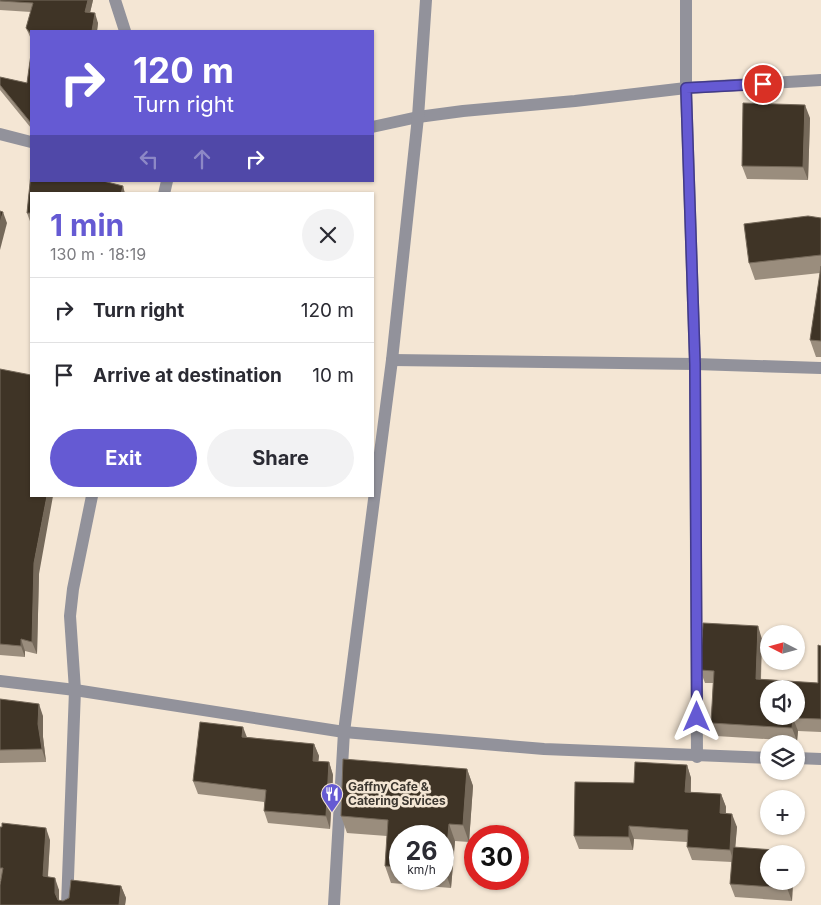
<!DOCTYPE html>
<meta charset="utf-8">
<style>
:root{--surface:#fff;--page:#f2f2f3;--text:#2b2b33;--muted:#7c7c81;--line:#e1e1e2;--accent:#655ad3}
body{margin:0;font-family:Inter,sans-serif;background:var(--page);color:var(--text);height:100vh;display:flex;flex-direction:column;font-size:19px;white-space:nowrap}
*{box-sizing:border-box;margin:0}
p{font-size:16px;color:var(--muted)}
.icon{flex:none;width:28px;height:28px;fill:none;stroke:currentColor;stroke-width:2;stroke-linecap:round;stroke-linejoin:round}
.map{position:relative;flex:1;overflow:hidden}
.drawer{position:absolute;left:30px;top:192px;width:344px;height:305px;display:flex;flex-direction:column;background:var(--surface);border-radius:0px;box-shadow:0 1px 4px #0004}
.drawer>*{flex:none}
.hud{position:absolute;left:30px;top:30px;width:344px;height:152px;border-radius:0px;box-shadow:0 1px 4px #0004;background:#655ad3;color:#fff;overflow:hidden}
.needle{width:32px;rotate:276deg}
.controls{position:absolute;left:760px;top:625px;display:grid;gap:10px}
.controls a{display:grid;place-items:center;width:45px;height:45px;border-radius:50%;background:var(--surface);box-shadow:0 1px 4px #0004;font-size:25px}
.speed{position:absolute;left:389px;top:825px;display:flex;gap:10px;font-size:25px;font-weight:700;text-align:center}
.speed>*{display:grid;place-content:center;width:65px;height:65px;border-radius:50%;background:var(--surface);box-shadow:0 1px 4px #0004;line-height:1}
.speed small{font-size:12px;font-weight:400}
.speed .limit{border:8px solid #d22;background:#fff;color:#111}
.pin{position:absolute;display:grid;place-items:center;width:42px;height:42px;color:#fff;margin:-21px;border:2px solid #fff;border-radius:50%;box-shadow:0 1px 5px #0007}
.me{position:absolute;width:55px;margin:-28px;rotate:0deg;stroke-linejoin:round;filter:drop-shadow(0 0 4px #0008)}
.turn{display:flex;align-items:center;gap:18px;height:105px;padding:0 20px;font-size:22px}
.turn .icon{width:65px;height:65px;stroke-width:2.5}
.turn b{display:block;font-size:35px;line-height:42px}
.lanes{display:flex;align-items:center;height:48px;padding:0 20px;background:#0003;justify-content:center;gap:25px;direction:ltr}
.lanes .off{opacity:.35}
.round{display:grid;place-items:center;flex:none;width:52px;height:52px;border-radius:26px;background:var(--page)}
.overview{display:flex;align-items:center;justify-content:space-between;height:85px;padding:0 20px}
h1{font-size:30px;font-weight:700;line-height:38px;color:var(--accent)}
.cta{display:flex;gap:10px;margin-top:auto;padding:10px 20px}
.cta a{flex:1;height:58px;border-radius:30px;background:var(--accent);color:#fff;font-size:20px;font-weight:700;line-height:58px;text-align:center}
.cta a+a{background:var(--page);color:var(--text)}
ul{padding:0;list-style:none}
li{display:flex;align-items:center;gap:15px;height:65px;padding:0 20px;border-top:1px solid var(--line)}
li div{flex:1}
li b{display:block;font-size:19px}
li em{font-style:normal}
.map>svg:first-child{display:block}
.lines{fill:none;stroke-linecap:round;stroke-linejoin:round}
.minor{stroke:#92929b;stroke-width:12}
.wall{fill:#9a8d7d;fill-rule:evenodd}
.shaded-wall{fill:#75695a}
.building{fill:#3f3426;stroke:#75695a;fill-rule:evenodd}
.route-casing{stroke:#423a89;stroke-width:12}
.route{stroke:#655ad3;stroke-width:9}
.labels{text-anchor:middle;stroke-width:5;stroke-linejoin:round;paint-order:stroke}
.poi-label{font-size:12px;font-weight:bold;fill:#3c3730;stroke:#f4e6d4;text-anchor:start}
</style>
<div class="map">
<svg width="821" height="905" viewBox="0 0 821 905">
<rect width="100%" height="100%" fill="#f4e6d4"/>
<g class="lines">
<g class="minor">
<path d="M115,0L125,31"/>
<path d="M686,0V88L695,364L697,757"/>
<path d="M372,127L418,117L463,111L575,101L686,88L821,80"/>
<path d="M0,134L31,142"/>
<path d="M164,194L167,181"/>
<path d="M392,360L695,364L821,368"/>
<path d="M0,681L75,690L344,732L544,749L769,758"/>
<path d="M796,758L821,759"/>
<path d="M67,905L75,690L70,616L73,589L92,496"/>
<path d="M334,905L344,732L392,360L418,117L426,0"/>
</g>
</g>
<g class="wall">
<path d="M0,0H93L90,13L98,23L97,31H31V39L26,28L31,12L0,10Z"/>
<path d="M31,54V128L0,90V77L27,83Z"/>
<path d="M810,118L808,180L747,179L742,166Z"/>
<path d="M31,173V181H103L123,186L125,194H31V224L27,213Z"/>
<path d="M821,218V357H816L810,340L820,273L755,280L749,263Z"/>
<path d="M0,369L39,574L37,654L25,651V657L0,655Z"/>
<path d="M762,639L761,679L818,683L821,646V732L798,731L797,741L716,736L711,723L713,683H705L700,670Z"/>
<path d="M0,699L43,716V737L46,762L0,763Z"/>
<path d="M247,737L314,744L319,756L318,761L329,762L333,775L330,829L268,823L264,811V802L198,794L193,781Z"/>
<path d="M687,765L691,778V792L721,794L726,807V813L737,827L735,847L793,881L792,901L735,897L730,884L732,862L692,860L687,847V842L634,839L633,850L579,849L574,836Z"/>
<path d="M467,769L473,786L469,842L455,841L451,888L391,883L385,866L387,836L347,833L341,816ZM400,836H442V879H400Z"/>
<path d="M0,827L50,840L48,877L59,890V900L63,901L121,886L126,898L125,905H0L1,880H0Z"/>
</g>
<g class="shaded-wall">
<path d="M88,0H93L88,21L85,12Z"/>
<path d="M95,13L98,23L97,31H92Z"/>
<path d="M805,105L810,118L808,180L803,167Z"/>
<path d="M123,186L125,194H121Z"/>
<path d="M3,212L7,223L0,250V223Z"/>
<path d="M47,496H53L39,574L37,654L32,642L34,563Z"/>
<path d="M758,626L762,639L760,692L756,679Z"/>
<path d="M21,639L25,651V657L21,646Z"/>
<path d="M39,704L43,716V737L46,762L42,749L38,724Z"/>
<path d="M793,718L798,731L797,741L792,728Z"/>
<path d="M243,727L248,740L242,737Z"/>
<path d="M314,744L319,756L317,774L313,761Z"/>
<path d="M329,762L333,775L330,829L326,816Z"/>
<path d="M687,765L691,778L690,805L685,792Z"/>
<path d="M467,769L473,786L469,842L463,825Z"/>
<path d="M721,794L726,807L725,826L720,813Z"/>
<path d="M732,814L737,827L734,863L730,850Z"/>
<path d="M449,824L455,841L451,888L445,871Z"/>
<path d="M629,826L634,839L633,850L629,837Z"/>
<path d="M46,828L50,840L47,888L43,876Z"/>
<path d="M55,878L59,890V905L55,893Z"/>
<path d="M788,881H793L792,901L787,888Z"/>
<path d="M121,886L126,898L125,905H119Z"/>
</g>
<g class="building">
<path d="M0,0H88L85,12L95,13L92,31H31V34L26,28L33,3L0,1Z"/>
<path d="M31,54V123L0,85V77L27,83Z"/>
<path d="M743,103L805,105L803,167L742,166Z"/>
<path d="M31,173V181H103L123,186L121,194H31V213H27Z"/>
<path d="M0,211L3,212L0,223Z"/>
<path d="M808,216L821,218V255L749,263L744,224Z"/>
<path d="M821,266V341L810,340Z"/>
<path d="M0,369L31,375V496H47L34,563L32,642L21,639V646L0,644Z"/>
<path d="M703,623L758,626L756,679L818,683V645L821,646V719L793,718L792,728L711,723L714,671L700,670ZM769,689H796V716H769Z"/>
<path d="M0,699L39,704L38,724L42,749L0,750Z"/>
<path d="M200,722L243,727L242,737L314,744L313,761L329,762L326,816L264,811L266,790L193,781Z"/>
<path d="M343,759L467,769L463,825L449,824L445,871H442V836H400V867L385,866L388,820L341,816Z"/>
<path d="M635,762L687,765L685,792L721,794L720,813L732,814L730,850L687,847L688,830L629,826V837L574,836L575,782L634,783Z"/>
<path d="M2,823L46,828L43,876L55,878V893L58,900L63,901L69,898L71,880L121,886L119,905H0V885L3,868H0V827H2Z"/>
<path d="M733,847L789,851V854H769V881H788L787,888L730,884Z"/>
</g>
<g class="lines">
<g class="route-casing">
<path id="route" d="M697,717L695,364L686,88L763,84"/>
</g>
<use href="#route" class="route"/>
</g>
<defs>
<g id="restaurant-pin" transform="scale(1.125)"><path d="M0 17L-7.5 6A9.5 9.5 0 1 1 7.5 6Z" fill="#655ad3" stroke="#f4e6d4"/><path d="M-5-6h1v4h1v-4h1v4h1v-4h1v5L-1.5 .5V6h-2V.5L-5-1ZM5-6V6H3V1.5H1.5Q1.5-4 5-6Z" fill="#fff"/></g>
</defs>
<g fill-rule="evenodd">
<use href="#restaurant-pin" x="332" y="794"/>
</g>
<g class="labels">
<g class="poi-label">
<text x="348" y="791">Gaffny Cafe &amp;<tspan x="348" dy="14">Catering Srvices</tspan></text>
</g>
</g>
</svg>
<div class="controls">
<a><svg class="needle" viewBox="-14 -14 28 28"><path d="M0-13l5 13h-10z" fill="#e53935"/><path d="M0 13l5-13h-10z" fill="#7c7c81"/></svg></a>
<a><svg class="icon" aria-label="sound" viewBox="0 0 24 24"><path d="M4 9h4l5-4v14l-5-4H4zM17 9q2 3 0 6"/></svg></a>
<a><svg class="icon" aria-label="layers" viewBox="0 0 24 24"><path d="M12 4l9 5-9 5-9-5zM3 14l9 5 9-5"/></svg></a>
<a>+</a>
<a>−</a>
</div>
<div class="speed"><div>26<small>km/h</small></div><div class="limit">30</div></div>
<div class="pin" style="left:763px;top:84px;background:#d93025"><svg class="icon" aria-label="arrive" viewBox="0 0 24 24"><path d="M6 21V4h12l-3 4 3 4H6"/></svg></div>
<svg class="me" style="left:697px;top:717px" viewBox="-20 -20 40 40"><path d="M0-17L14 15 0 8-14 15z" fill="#655ad3" stroke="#fff" stroke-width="4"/></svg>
<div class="hud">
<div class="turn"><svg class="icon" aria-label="right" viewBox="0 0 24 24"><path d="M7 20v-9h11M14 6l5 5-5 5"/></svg><div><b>120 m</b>Turn right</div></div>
<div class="lanes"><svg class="icon off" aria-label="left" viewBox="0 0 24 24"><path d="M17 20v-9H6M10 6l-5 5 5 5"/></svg><svg class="icon off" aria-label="ahead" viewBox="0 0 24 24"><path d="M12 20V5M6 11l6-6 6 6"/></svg><svg class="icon" aria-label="right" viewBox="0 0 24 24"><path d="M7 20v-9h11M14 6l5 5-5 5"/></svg></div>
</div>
<section class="drawer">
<div class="overview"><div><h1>1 min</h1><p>130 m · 18:19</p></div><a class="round"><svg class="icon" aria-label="close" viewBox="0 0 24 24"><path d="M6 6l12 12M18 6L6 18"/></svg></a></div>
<ul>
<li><svg class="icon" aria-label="right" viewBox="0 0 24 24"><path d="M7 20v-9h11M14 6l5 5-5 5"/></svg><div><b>Turn right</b></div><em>120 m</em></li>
<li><svg class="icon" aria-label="arrive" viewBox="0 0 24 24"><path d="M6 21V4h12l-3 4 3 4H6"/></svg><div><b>Arrive at destination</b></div><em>10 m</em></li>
</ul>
<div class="cta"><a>Exit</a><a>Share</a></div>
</section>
</div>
